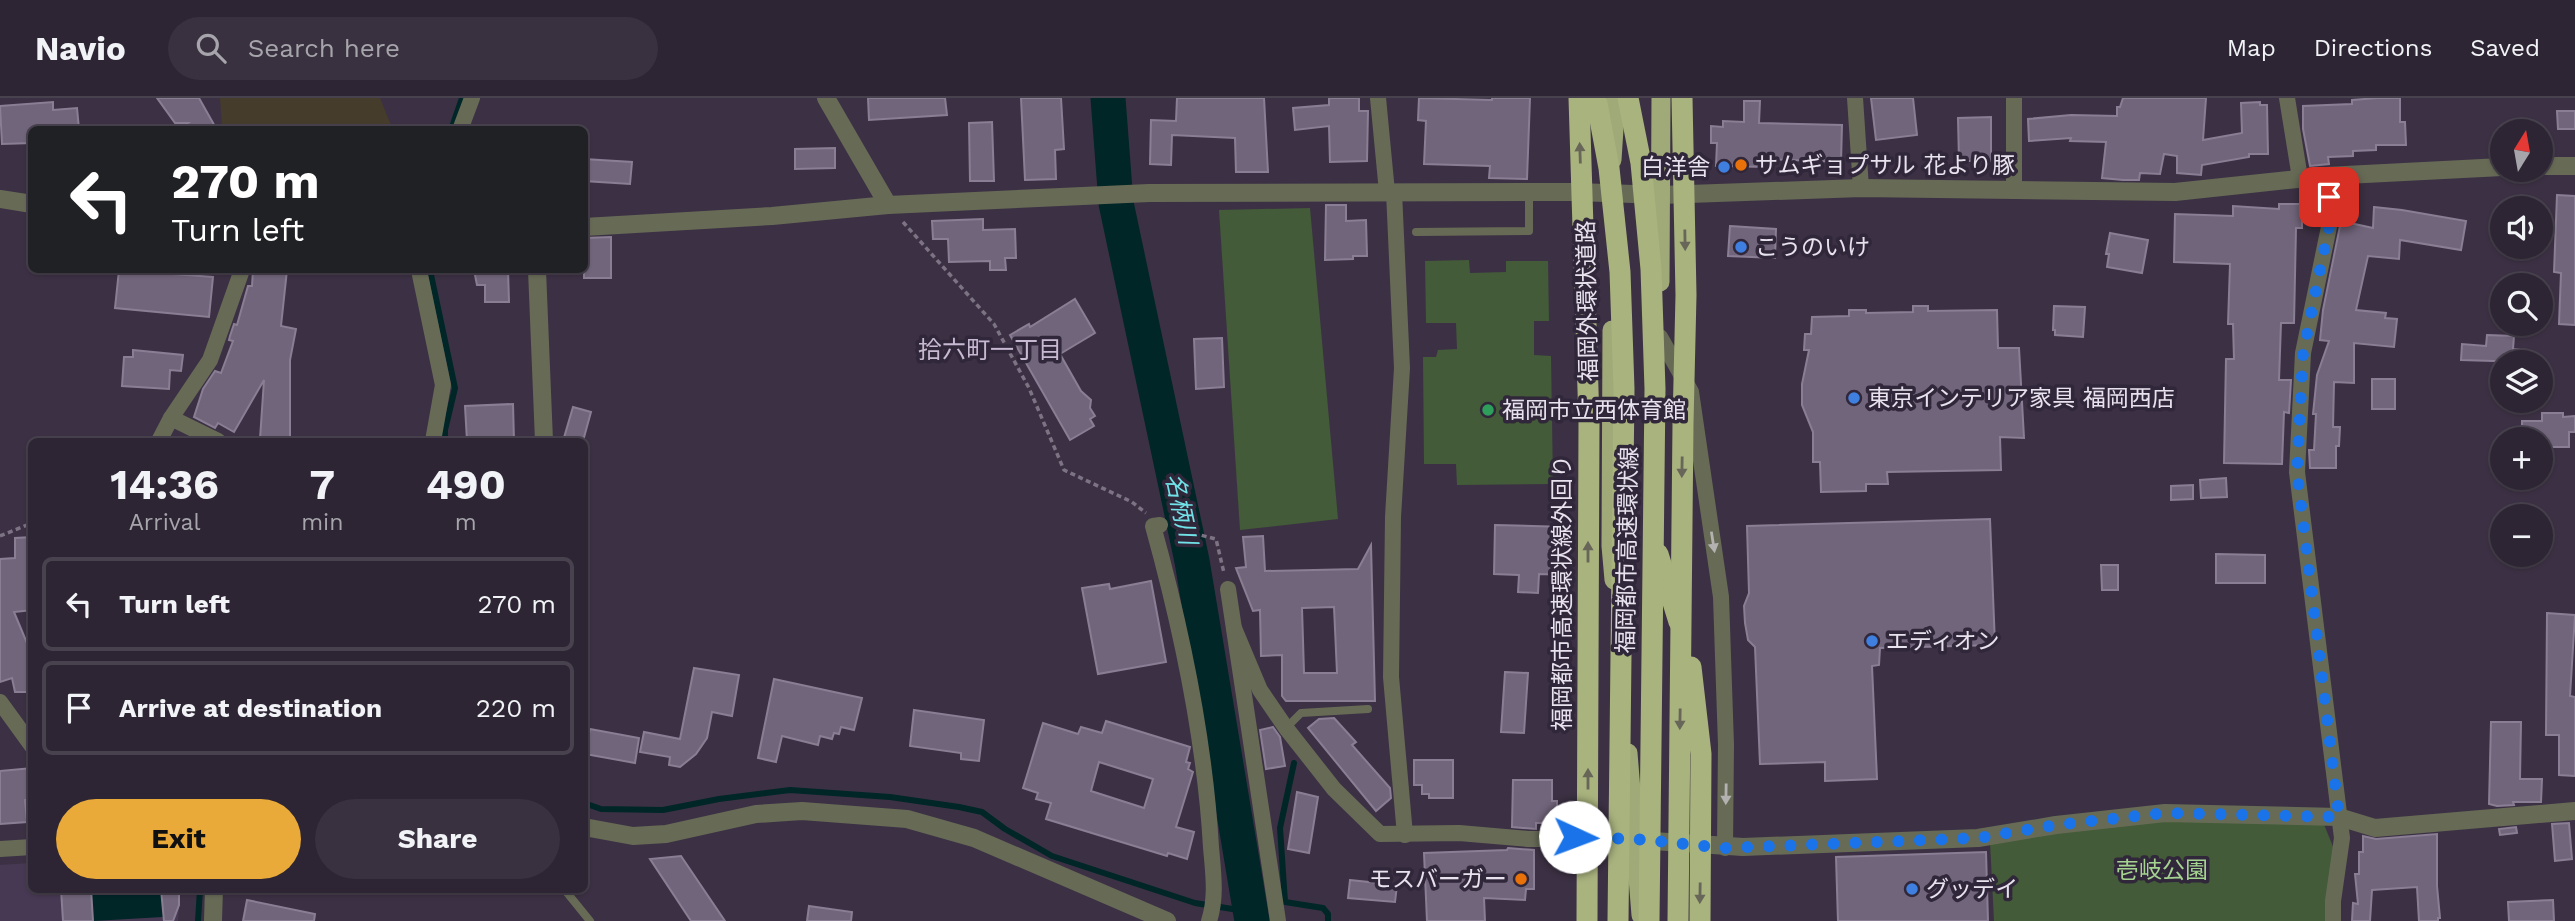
<!DOCTYPE html>
<meta charset="utf-8">
<style>
:root{--surface:#2d2533;--page:#39313f;--text:#f1f3f6;--muted:#a7a5ac;--line:#48424e;--accent:#eaaa39}
body{margin:0;font-family:"Work Sans","Noto Sans JP",sans-serif;background:var(--page);color:var(--text);height:100vh;display:flex;flex-direction:column;font-size:26px;white-space:nowrap}
*{box-sizing:border-box;margin:0}
p{font-size:23px;color:var(--muted)}
.icon{flex:none;width:38px;height:38px;fill:none;stroke:currentColor;stroke-width:2;stroke-linecap:round;stroke-linejoin:round}
.map{position:relative;flex:1;overflow:hidden}
.drawer{position:absolute;left:28px;top:340px;width:560px;height:455px;display:flex;flex-direction:column;background:var(--surface);border-radius:10px;box-shadow:0 2px 5px #0004,0 0 0 2px var(--line)}
.drawer>*{flex:none}
.banner{position:absolute;left:28px;top:28px;width:560px;height:147px;border-radius:10px;box-shadow:0 2px 5px #0004,0 0 0 2px var(--line);background:#202124;color:#fff;overflow:hidden}
.needle{width:46px;rotate:11deg}
.buttons{position:absolute;left:2490px;top:21px;display:grid;gap:14px}
.buttons a{display:grid;place-items:center;width:63px;height:63px;border-radius:50%;background:var(--surface);box-shadow:0 2px 5px #0004,0 0 0 2px var(--line);font-size:35px}
.pin{position:absolute;display:grid;place-items:center;width:60px;height:60px;color:#fff;margin:-30px;border-radius:14px;box-shadow:0 4px 10px #0006}
.me{position:absolute;width:77px;margin:-38px;rotate:92deg;stroke-linejoin:round;filter:drop-shadow(0 0 5px #0008)}
.turn{display:flex;align-items:center;gap:24px;height:147px;padding:0 28px;font-size:32px}
.turn .icon{width:91px;height:91px;stroke-width:2.5}
.turn b{display:block;font-size:49px;line-height:60px}
.eta{display:flex;justify-content:space-evenly;align-items:center;height:119px;text-align:center}
.eta b{font-size:42px;font-weight:700;line-height:49px}
.primary-button{display:flex;gap:14px;margin-top:auto;padding:14px 28px}
.primary-button a{flex:1;height:80px;border-radius:42px;background:var(--accent);color:#111;font-size:28px;font-weight:700;line-height:80px;text-align:center}
.primary-button a+a{background:var(--page);color:var(--text)}
ul{padding:0;list-style:none}
li{display:flex;align-items:center;gap:21px;height:94px;margin:0 14px 10px;padding:0 14px;border:4px solid var(--line);border-radius:10px}
li div{flex:1}
li b{display:block;font-size:26px}
li em{font-style:normal}
header{display:flex;align-items:center;gap:42px;box-sizing:border-box;height:98px;padding:0 35px;background:var(--surface);border-bottom:2px solid var(--line)}
header strong{font-size:33px}
nav{display:flex;gap:38px;margin-inline-start:auto;font-size:24px}
.search{width:490px;height:63px;background:var(--page);display:flex;align-items:center;gap:18px;box-sizing:border-box;padding:0 24px;border-radius:38px;color:var(--muted);font-size:26px}
.map>svg:first-child{display:block}
.industrial{fill:#463c2c}
.built{fill:#473953}
.green{fill:#435b38}
.water{fill:#002628}
.lines{fill:none;stroke-linecap:round;stroke-linejoin:round}
.stream{stroke:#002628;stroke-width:6}
.river{stroke:#002628;stroke-width:35}
.building{fill:#71657b;stroke:#8a7e94;stroke-width:2;fill-rule:evenodd}
.path{stroke:#7c7384;stroke-width:3.5;stroke-dasharray:5 3.5;stroke-linecap:butt}
.service{stroke:#676b56;stroke-width:8}
.minor{stroke:#676b56;stroke-width:16}
.tertiary{stroke:#676b56;stroke-width:18}
.trunk{stroke:#a0a978;stroke-width:19}
.motorway{stroke:#a9b37e;stroke-width:21}
.motorway-bridge{stroke:#a9b37e;stroke-width:21}
.oneway{fill:#676659}
.oneway2{fill:#b4b2b1}
.route{stroke:#1a73e8;stroke-width:12;stroke-dasharray:0 21.6}
.food-dot{fill:#e8710a;stroke:#31273a;stroke-width:2.5}
.shop-dot{fill:#3f7fe0;stroke:#31273a;stroke-width:2.5}
.leisure-dot{fill:#2e9e5b;stroke:#31273a;stroke-width:2.5}
.labels{text-anchor:middle;stroke-width:7;stroke-linejoin:round;paint-order:stroke}
.poi-label{font-size:23px;fill:#e8e2ee;stroke:#31273a;text-anchor:start}
.street-label{font-size:23px;fill:#e8e2ee;stroke:#31273a}
.park-label{font-size:23px;fill:#a5d491;stroke:#31273a}
.neighbourhood-label{font-size:24px;fill:#c6b9d1;stroke:#31273a}
.water-label{font-size:24px;font-style:italic;fill:#71e2e7;stroke:#31273a}
</style>
<header>
<strong>Navio</strong>
<div class="search"><svg class="icon" aria-label="search" viewBox="0 0 24 24"><circle cx="10" cy="10" r="6"/><path d="M15 15l6 6"/></svg>Search here</div>
<nav><a>Map</a><a>Directions</a><a>Saved</a></nav>
</header>
<div class="map">
<svg width="2575" height="823" viewBox="0 0 2575 823">
<rect width="100%" height="100%" fill="#3c3144"/>
<path class="industrial" d="M220,0H380L391,27L408,31H234L222,29Z"/>
<path class="built" d="M31,765L32,791H180L178,823H0V767Z"/>
<g class="green">
<path d="M1310,110L1338,421L1240,432L1219,112Z"/>
<path d="M1469,162L1470,175L1506,174V163H1548L1549,223H1534V257L1551,258L1553,386L1457,387L1456,366H1424L1423,259H1436L1438,252L1457,251L1456,225H1426L1425,163Z"/>
<path d="M2166,720L2323,724L2334,751L2327,823H1994L1990,744Z"/>
</g>
<path class="water" d="M91,791H161L163,819L93,823Z"/>
<g class="lines">
<g class="stream">
<path d="M451,32L462,0"/>
<path d="M430,172L455,290L445,332V343"/>
<path d="M1294,665L1280,730L1285,804L1323,810L1328,816V823"/>
<path d="M584,705L601,711L663,712L719,701L790,692L890,699L959,709L982,714L1005,731L1052,758L1195,805L1251,814"/>
<path d="M198,823L200,791"/>
</g>
<path class="river" d="M1108,0L1116,105L1192,463L1252,823"/>
</g>
<g class="building">
<path d="M157,0H199L217,32H178L188,25H175Z"/>
<path d="M868,0H945L947,17L869,22Z"/>
<path d="M1021,0H1061L1064,51L1055,52L1056,81L1025,82Z"/>
<path d="M1177,0H1264L1268,74H1236L1235,40L1172,37L1171,67L1150,66L1151,22L1176,23Z"/>
<path d="M1329,0H1359V13H1368L1367,63L1330,64L1329,28L1295,32L1293,10L1329,7Z"/>
<path d="M1419,0L1492,2V0H1530L1527,81L1489,80L1490,68L1424,66L1426,23L1418,22Z"/>
<path d="M1871,0H1913L1917,37L1876,42Z"/>
<path d="M2123,0H2206L2203,42L2242,35L2241,5L2260,4V7H2267L2268,56H2249V59L2202,67L2201,77L2177,75V58L2164,56L2160,76L2140,75L2139,82H2123L2102,80L2106,44L2070,43L2071,40L2029,43L2028,21L2071,17L2117,18V9H2120Z"/>
<path d="M2377,0H2400V24H2405L2406,47H2376V52L2353,53V58L2328,59L2329,66L2310,68L2303,31V8L2352,6V2Z"/>
<path d="M1744,3H1760L1759,25L1842,27L1841,64L1767,61V69L1716,68L1717,45H1711V28L1723,29V23L1744,24Z"/>
<path d="M53,4V12L77,10L79,31L32,32V45L2,46L0,8Z"/>
<path d="M2557,13H2575V31H2558Z"/>
<path d="M1991,19V63H1959L1958,20Z"/>
<path d="M992,24L994,83H970L969,25Z"/>
<path d="M835,50V70L795,71V51Z"/>
<path d="M584,61L632,64L630,86L584,83Z"/>
<path d="M2557,97L2575,98V227L2559,226L2561,175L2554,174Z"/>
<path d="M2279,106H2312V121H2302V130H2296L2294,225H2281L2279,282H2291L2289,315L2284,314L2282,366L2224,365L2226,261H2234L2233,226H2228L2230,166L2174,164L2175,116L2233,118V108L2279,111Z"/>
<path d="M1326,107H1346V123L1366,122L1367,158H1353V161L1325,162Z"/>
<path d="M2374,109L2402,112L2466,123L2461,152L2400,142L2399,161L2368,158L2356,212L2386,215L2385,220L2397,221L2394,249L2354,245V285L2334,284L2333,329H2340L2339,348H2336V370H2310L2309,352H2314L2316,316H2313L2317,277L2329,243L2320,242L2323,212L2341,123L2373,130Z"/>
<path d="M983,121V132L1015,131L1016,160H1005L1006,172H990V163L949,164L948,141H933L932,123Z"/>
<path d="M1730,128L1776,131L1775,160L1728,158Z"/>
<path d="M2110,135L2148,142L2142,175L2107,169L2109,156H2106Z"/>
<path d="M611,139V180H584V140Z"/>
<path d="M119,172L213,179L209,219L115,210Z"/>
<path d="M253,172H287L281,228L296,231L290,262V343L260,341L264,282L234,334L218,325L215,330L194,319L203,291L215,273L221,275L233,243L229,242L230,238L234,226L237,227L248,188H252Z"/>
<path d="M474,172H508L509,204H485V187H477Z"/>
<path d="M1075,201L1095,235L1060,256L1081,293L1091,302L1090,310L1095,318L1090,321L1094,328L1070,342L1010,237L1029,226L1030,229Z"/>
<path d="M1913,208H1928V213L1997,212L1998,250H2019L2024,340L2000,339L2001,372L1887,374L1888,386H1866V393L1821,394L1820,364H1813V334L1802,307V286L1809,252H1804L1805,236H1811L1812,219L1849,218V212H1866V215L1913,214Z"/>
<path d="M2054,208L2085,209L2083,239L2055,237V232H2053Z"/>
<path d="M2487,237L2514,238L2513,251L2527,252L2526,264L2461,262L2462,246L2486,248Z"/>
<path d="M1222,240L1224,289L1196,291L1194,241Z"/>
<path d="M133,252L183,257L181,273L170,272L169,291L122,288L124,259H133Z"/>
<rect x="2372" y="281" width="23" height="30"/>
<path d="M513,306L514,343H467L465,308Z"/>
<path d="M573,309L591,314L583,343H563Z"/>
<path d="M2542,315H2563V319L2575,318V334H2569V349H2541V341H2522V323H2542Z"/>
<path d="M2226,380L2227,399L2201,400L2200,382Z"/>
<path d="M2193,387V401L2171,402V388Z"/>
<path d="M1990,421L1995,547L1880,550L1879,567L1872,568L1877,681L1825,683V664L1760,666L1755,549L1748,542L1745,525L1744,508L1749,495L1747,428Z"/>
<path d="M1495,427L1567,429L1565,477L1539,476L1538,495L1518,494L1519,477L1494,476Z"/>
<path d="M1263,438L1265,473L1358,471L1371,447L1375,603H1286L1282,598V557L1261,558L1260,512L1253,513L1236,470L1246,469L1243,439ZM1334,509L1337,575H1304L1302,510Z"/>
<path d="M32,439V512L14,514L32,557V594H15L12,580L0,584V461L15,460V440Z"/>
<path d="M2216,456L2265,457V485H2216Z"/>
<path d="M2101,467H2118V492H2102Z"/>
<path d="M1151,483L1166,564L1098,576L1082,490L1109,486L1110,491Z"/>
<path d="M2547,515L2575,517L2570,598L2575,599V678L2559,677V637H2546Z"/>
<path d="M694,570L739,577L732,618L712,614L707,640L696,656L680,669L669,667L670,659L640,654L644,634L680,641Z"/>
<path d="M1505,574L1528,575L1524,635L1501,634Z"/>
<path d="M774,581L862,600L854,632L841,629L839,636L834,635L832,641L820,638L818,647L782,638L776,664L758,660Z"/>
<path d="M914,612L984,622L979,663L961,661V655L910,648Z"/>
<path d="M1334,620L1356,644L1352,647L1390,690L1391,700L1376,713L1308,630L1319,621Z"/>
<path d="M1106,623L1190,649L1186,664L1190,665L1188,671L1193,674L1176,729L1194,734L1187,761L1168,755L1167,758L1046,721L1051,705L1036,701L1038,695L1023,690L1043,625L1078,636L1081,629L1102,635ZM1099,664L1153,681L1144,710L1091,693Z"/>
<path d="M2491,624H2521L2520,681H2542L2541,704H2513L2514,707L2497,708L2489,706Z"/>
<path d="M1273,629L1280,639L1285,668L1266,671L1260,632Z"/>
<path d="M590,631L639,640L635,665L585,656Z"/>
<path d="M1414,662H1453V700H1429V696H1422V687H1414Z"/>
<path d="M32,670V701L25,702L27,724L0,726V673Z"/>
<path d="M1513,682H1552V703H1557V725H1536V731L1512,729Z"/>
<path d="M1297,694L1318,699L1309,755L1288,751Z"/>
<path d="M2569,725L2572,761L2555,763L2552,726Z"/>
<path d="M2516,729L2517,735L2500,737L2499,731Z"/>
<path d="M2437,736V788L2440,820H2438V823H2419L2417,789L2372,792L2370,823H2352L2353,805L2358,806L2355,776H2359V754H2363V738L2376,741Z"/>
<path d="M1508,750L1534,752V791H1526L1525,802L1484,800L1485,823H1427L1424,755L1507,752Z"/>
<path d="M1986,754L1988,823H1838L1836,759Z"/>
<path d="M681,758L725,823H691L650,761Z"/>
<path d="M1350,782L1397,787L1395,804L1348,800Z"/>
<path d="M61,791H91L93,823H63Z"/>
<path d="M161,791H179V807L173,823H164Z"/>
<path d="M247,802L315,816L314,823H243Z"/>
<path d="M2553,802L2554,823H2509L2508,804Z"/>
<path d="M809,808L852,814L851,823H807Z"/>
</g>
<g class="lines">
<g class="path">
<path d="M903,124L994,226L1029,290L1064,372L1132,404L1146,415"/>
<path d="M1177,431L1216,441L1224,475"/>
<path d="M0,438L32,425"/>
</g>
<g class="service">
<path d="M1416,134L1529,133V94"/>
<path d="M1286,630L1301,615L1368,611"/>
<path d="M564,791L590,823"/>
</g>
<g class="minor">
<path d="M1378,0L1387,94"/>
<path d="M1855,0L1861,90"/>
<path d="M2014,0V93"/>
<path d="M2287,0L2300,80"/>
<path d="M460,32L472,0"/>
<path d="M2326,78L2331,119L2303,255L2297,374L2342,740L2333,803V823"/>
<path d="M1394,94L1402,270L1393,419L1391,579L1405,737"/>
<path d="M419,172L443,287L433,343"/>
<path d="M1660,239L1691,294L1721,499L1726,647L1725,750"/>
<path d="M171,320L218,343"/>
<path d="M159,343L171,320L210,262L242,172"/>
<path d="M1160,427L1153,428C1181,529 1205,645 1211,749C1213,774 1217,799 1209,823"/>
<path d="M1228,491L1278,823"/>
<path d="M1234,530L1260,592L1286,630L1334,691L1380,736L1459,735L1528,741H1630"/>
<path d="M0,604L32,648"/>
<path d="M0,751L32,749"/>
</g>
<g class="tertiary">
<path d="M826,0L888,107"/>
<path d="M2541,68H2575"/>
<path d="M0,101L32,106"/>
<path d="M584,129L772,118L888,107L1149,95L1577,94L1661,97L1861,90L2175,94L2326,78L2502,69"/>
<path d="M537,172L544,343"/>
<path d="M584,729L633,738L666,736L756,716L802,713L907,721L974,740L1167,823"/>
<path d="M1638,742L1743,749L1978,740L2056,727L2165,715L2339,719L2375,730L2575,713"/>
<path d="M213,823L214,791"/>
</g>
<g class="trunk">
<path d="M1612,62L1616,0"/>
<path d="M1660,184L1661,0"/>
<path d="M1612,232L1611,448L1614,482"/>
<path d="M1628,655L1641,817"/>
</g>
<path class="motorway" d="M1658,456L1679,524"/>
<g class="motorway-bridge">
<path d="M1579,0L1589,324L1587,823"/>
<path d="M1596,0L1609,70L1620,174L1624,291L1618,823"/>
<path d="M1628,0L1641,65L1651,171L1655,291L1649,823"/>
<path d="M1691,569L1701,656L1700,823"/>
<path d="M1678,823L1683,325L1686,197L1682,0"/>
</g>
</g>
<defs><path id="oneway-solid" d="M-6-.8H1V-3.2L6.5 0L1 3.2V.8H-6Z" transform="scale(1.75)"/></defs>
<g class="oneway">
<use href="#oneway-solid" transform="translate(1580 55) rotate(-92)"/>
<use href="#oneway-solid" transform="translate(1685 142) rotate(89)"/>
<use href="#oneway-solid" transform="translate(1682 369) rotate(91)"/>
<use href="#oneway-solid" transform="translate(1588 454) rotate(-90)"/>
<use href="#oneway-solid" transform="translate(1680 621) rotate(91)"/>
<use href="#oneway-solid" transform="translate(1588 681) rotate(-90)"/>
<use href="#oneway-solid" transform="translate(1700 795) rotate(91)"/>
</g>
<g class="oneway2">
<use href="#oneway-solid" transform="translate(1713 444) rotate(81)"/>
<use href="#oneway-solid" transform="translate(1726 696) rotate(91)"/>
</g>
<g class="lines">
<path class="route" d="M1575,739L1635,741L1725,750L1978,740L2056,727L2165,715L2339,719L2297,374L2303,255L2331,119L2329,99"/>
</g>
<g class="food-dot">
<circle cx="1741" cy="67" r="7"/>
<circle cx="1521" cy="781" r="7"/>
</g>
<g class="shop-dot">
<circle cx="1724" cy="69" r="7"/>
<circle cx="1741" cy="149" r="7"/>
<circle cx="1854" cy="300" r="7"/>
<circle cx="1872" cy="543" r="7"/>
<circle cx="1912" cy="791" r="7"/>
</g>
<circle class="leisure-dot" cx="1488" cy="312" r="7"/>
<g class="labels">
<g class="poi-label">
<text x="1755" y="75">サムギョプサル 花より豚</text>
<text x="1710" y="77" text-anchor="end">白洋舎</text>
<text x="1755" y="157">こうのいけ</text>
<text x="1868" y="308">東京インテリア家具 福岡西店</text>
<text x="1502" y="320">福岡市立西体育館</text>
<text x="1886" y="551">エディオン</text>
<text x="1507" y="789" text-anchor="end">モスバーガー</text>
<text x="1926" y="799">グッデイ</text>
</g>
<g class="street-label">
<text transform="translate(1587 203) rotate(-91)" y="8">福岡外環状道路</text>
<text transform="translate(1627 452) rotate(-89)" y="8">福岡都市高速環状線</text>
<text transform="translate(1562 495) rotate(-90)" y="8">福岡都市高速環状線外回り</text>
</g>
<g class="park-label">
<text x="2162" y="780">壱岐公園</text>
</g>
<g class="neighbourhood-label">
<text x="990" y="260">拾六町一丁目</text>
</g>
<g class="water-label">
<text transform="translate(1181 411) rotate(78)" y="8">名柄川</text>
</g>
</g>
</svg>
<div class="buttons">
<a><svg class="needle" viewBox="-14 -14 28 28"><path d="M0-13l5 13h-10z" fill="#e53935"/><path d="M0 13l5-13h-10z" fill="#a7a5ac"/></svg></a>
<a><svg class="icon" aria-label="sound" viewBox="0 0 24 24"><path d="M4 9h4l5-4v14l-5-4H4zM17 9q2 3 0 6"/></svg></a>
<a><svg class="icon" aria-label="search" viewBox="0 0 24 24"><circle cx="10" cy="10" r="6"/><path d="M15 15l6 6"/></svg></a>
<a><svg class="icon" aria-label="layers" viewBox="0 0 24 24"><path d="M12 4l9 5-9 5-9-5zM3 14l9 5 9-5"/></svg></a>
<a>+</a>
<a>−</a>
</div>
<div class="pin" style="left:2329px;top:99px;background:#d93025"><svg class="icon" aria-label="arrive" viewBox="0 0 24 24"><path d="M6 21V4h12l-3 4 3 4H6"/></svg></div>
<svg class="me" style="left:1575px;top:739px" viewBox="-20 -20 40 40"><circle r="19" fill="#fff"/><path d="M0-13L10 11 0 6-10 11z" fill="#1a73e8"/></svg>
<div class="banner">
<div class="turn"><svg class="icon" aria-label="left" viewBox="0 0 24 24"><path d="M17 20v-9H6M10 6l-5 5 5 5"/></svg><div><b>270 m</b>Turn left</div></div>
</div>
<section class="drawer">
<div class="eta">
<div><b>14:36</b><p>Arrival</p></div>
<div><b>7</b><p>min</p></div>
<div><b>490</b><p>m</p></div>
</div>
<ul>
<li><svg class="icon" aria-label="left" viewBox="0 0 24 24"><path d="M17 20v-9H6M10 6l-5 5 5 5"/></svg><div><b>Turn left</b></div><em>270 m</em></li>
<li><svg class="icon" aria-label="arrive" viewBox="0 0 24 24"><path d="M6 21V4h12l-3 4 3 4H6"/></svg><div><b>Arrive at destination</b></div><em>220 m</em></li>
</ul>
<div class="primary-button"><a>Exit</a><a>Share</a></div>
</section>
</div>
